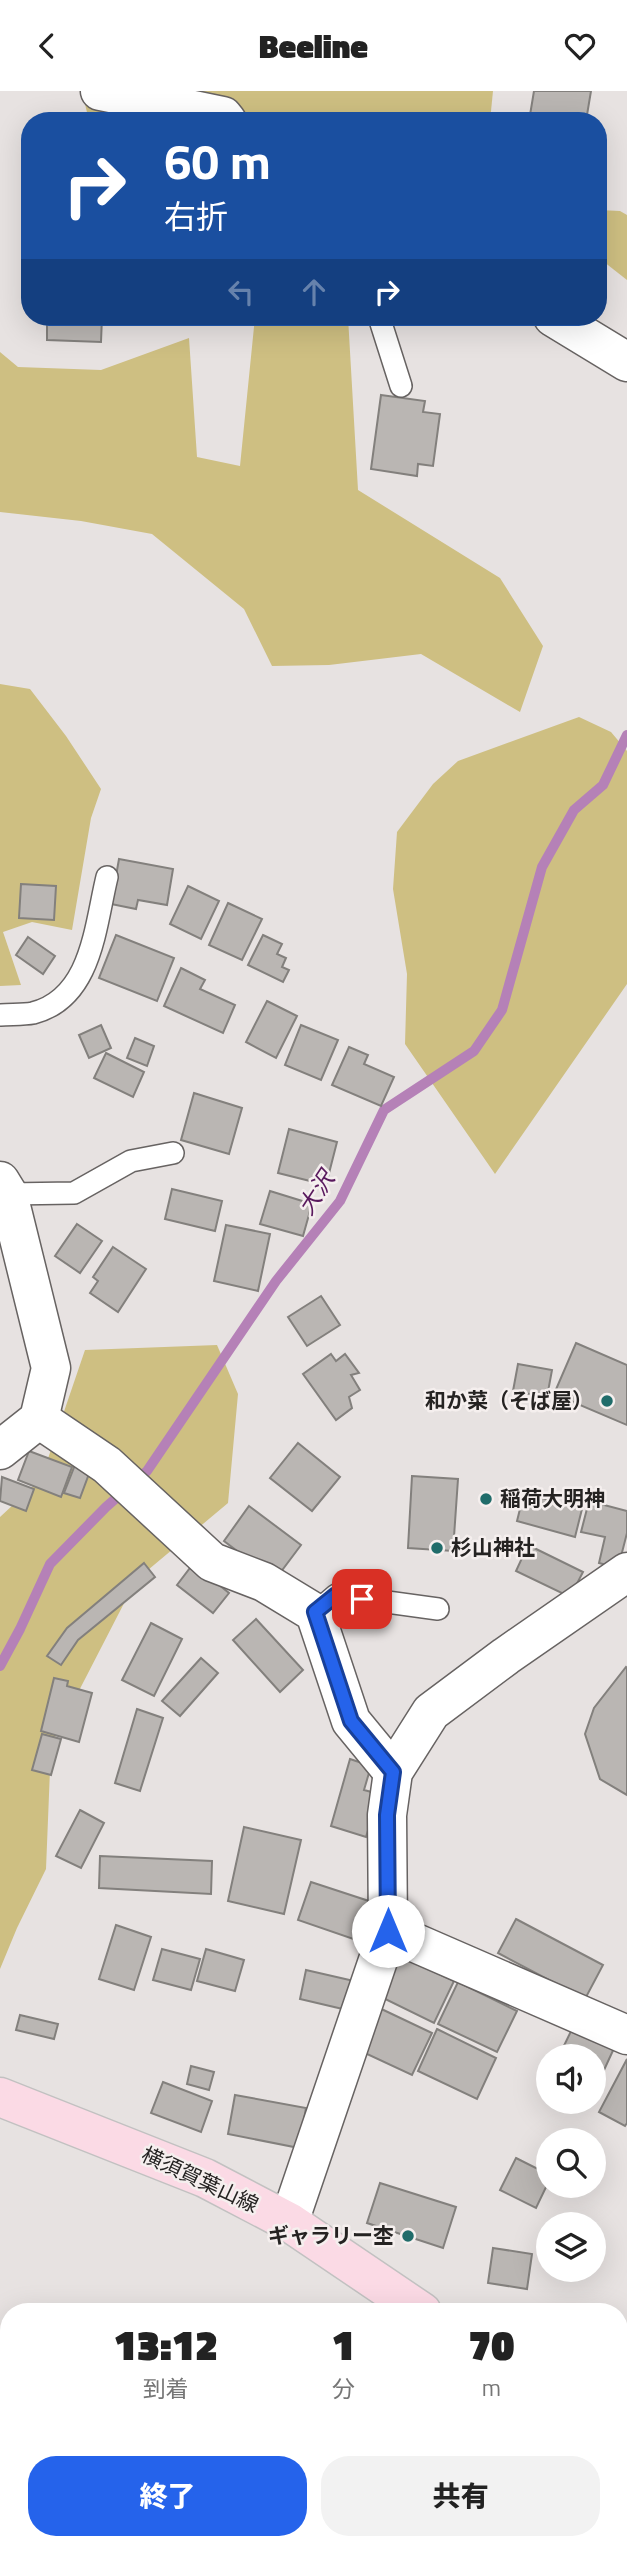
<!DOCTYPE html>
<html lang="ja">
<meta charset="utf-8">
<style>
:root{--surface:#fff;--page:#f2f2f2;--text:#222;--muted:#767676;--accent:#2563eb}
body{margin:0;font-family:"Titillium Web","Noto Sans JP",sans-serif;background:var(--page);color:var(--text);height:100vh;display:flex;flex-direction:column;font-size:26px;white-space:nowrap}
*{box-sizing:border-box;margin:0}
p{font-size:23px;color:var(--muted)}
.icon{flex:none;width:38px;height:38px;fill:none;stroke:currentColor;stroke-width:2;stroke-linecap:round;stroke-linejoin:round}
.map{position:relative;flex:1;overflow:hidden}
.drawer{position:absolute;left:0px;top:2212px;width:628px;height:247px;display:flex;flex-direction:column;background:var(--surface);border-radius:28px 28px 0 0;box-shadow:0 7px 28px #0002}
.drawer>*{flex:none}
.guide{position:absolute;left:21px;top:21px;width:586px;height:214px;border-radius:28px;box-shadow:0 7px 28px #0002;background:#1a4fa0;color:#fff;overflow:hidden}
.fabs{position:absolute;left:536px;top:1953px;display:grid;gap:14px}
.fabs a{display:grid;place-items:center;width:70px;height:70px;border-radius:50%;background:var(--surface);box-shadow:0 7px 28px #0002;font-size:35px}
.pin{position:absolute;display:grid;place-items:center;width:60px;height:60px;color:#fff;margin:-30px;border-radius:14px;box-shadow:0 4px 10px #0006}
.me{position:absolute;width:77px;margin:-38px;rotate:0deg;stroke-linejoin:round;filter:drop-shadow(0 0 5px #0008)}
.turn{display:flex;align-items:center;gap:24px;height:147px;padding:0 28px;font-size:32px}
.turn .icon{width:91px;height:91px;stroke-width:2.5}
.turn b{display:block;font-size:49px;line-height:60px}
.lanes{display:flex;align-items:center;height:66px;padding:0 28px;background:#0003;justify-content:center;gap:35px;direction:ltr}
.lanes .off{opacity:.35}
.eta{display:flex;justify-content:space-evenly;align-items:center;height:119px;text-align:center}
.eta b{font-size:42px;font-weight:800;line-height:49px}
.button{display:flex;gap:14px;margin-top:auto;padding:14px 28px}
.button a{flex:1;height:80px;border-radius:28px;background:var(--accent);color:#fff;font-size:28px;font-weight:800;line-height:80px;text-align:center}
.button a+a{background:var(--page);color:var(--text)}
header{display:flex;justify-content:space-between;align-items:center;height:91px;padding:0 28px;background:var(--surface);font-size:32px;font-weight:800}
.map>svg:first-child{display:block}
.green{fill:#cebf82}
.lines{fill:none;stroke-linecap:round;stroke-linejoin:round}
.stream{stroke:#b581b7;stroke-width:10}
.river{stroke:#b581b7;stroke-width:63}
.building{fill:#bab6b3;stroke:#83807d;stroke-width:2}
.lane-casing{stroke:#676362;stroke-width:24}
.street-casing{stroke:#676362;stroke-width:41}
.primary-casing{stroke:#c2c1c1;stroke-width:41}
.lane{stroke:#fff;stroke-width:21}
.street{stroke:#fff;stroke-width:38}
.primary{stroke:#fbdae5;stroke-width:38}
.route-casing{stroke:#184099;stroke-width:18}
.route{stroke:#2563eb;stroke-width:12}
.poi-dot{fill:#206c6a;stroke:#f5efee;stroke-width:2.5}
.labels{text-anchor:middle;stroke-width:5;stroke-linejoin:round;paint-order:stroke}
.poi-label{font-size:21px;font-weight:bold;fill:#252322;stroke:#f5efee;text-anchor:end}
.street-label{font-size:21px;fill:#252322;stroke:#f5efee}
.water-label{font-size:23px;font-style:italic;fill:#59195d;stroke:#f5efee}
</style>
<header><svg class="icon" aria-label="back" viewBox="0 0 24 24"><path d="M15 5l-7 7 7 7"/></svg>Beeline<svg class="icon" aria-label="heart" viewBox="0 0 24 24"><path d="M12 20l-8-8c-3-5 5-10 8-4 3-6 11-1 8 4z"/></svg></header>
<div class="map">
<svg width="627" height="2458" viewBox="0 0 627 2458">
<rect width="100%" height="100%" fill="#e7e2e1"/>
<g class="green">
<path d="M82,0H493L490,30H89Z"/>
<path d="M599,119L620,120L627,124V189L599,167Z"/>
<path d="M255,226H348L358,399L500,487L543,555L520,621L421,563L329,574L272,575L244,518L152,443L81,430L0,421V261L18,276L101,279L189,247L197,366L240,375Z"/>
<path d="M0,593L30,598L66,645L101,698L91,727L72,839L32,831L3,841L21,894L0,895Z"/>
<path d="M579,626L611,641L627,660V893L495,1083L405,953L407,883L393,798L397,741L433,693L458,670Z"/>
<path d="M217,1254L238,1303L228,1412L136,1489L51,1654L46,1778L17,1837L0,1878V1426L41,1388L85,1259Z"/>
<path d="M348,2450H436L444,2458H355Z"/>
</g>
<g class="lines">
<path class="stream" d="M0,1575L20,1538L50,1473L106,1416L147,1380L276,1190L340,1110L384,1019L474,960L502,919L542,776L574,719L603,694L627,644"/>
<g class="river">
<path d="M0,2400L9,2398"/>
<path d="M304,2450L312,2458"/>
</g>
</g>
<g class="building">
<path d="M534,0H591L586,30H529Z"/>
<path d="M47,226H102L101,251L47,249Z"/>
<path d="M381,304L425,310L423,321L440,323L433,375L418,373L417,385L371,378Z"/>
<path d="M119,768L173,778L167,814L138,809L136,818L111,813Z"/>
<path d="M21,793L56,795L54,829L19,827Z"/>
<path d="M188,795L219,810L201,848L170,833Z"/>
<path d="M228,812L262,828L242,869L209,854Z"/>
<path d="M116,844L174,867L157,910L99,887Z"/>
<path d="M263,844L282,853L277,863L286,867L282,876L289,879L283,891L248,874Z"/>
<path d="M28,846L55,865L43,883L16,864Z"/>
<path d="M181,877L205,889L200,898L235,914L223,942L164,915Z"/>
<path d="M267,910L297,925L276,967L246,951Z"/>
<path d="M101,934L111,957L89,967L79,944Z"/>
<path d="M301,934L338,949L321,989L285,974Z"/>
<path d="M135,947L154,955L147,975L127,967Z"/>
<path d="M349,956L368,964L364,973L394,986L381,1015L332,994Z"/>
<path d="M106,962L144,981L133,1006L94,987Z"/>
<path d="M194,1002L242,1017L229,1063L181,1049Z"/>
<path d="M289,1038L337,1051L326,1094L278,1082Z"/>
<path d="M172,1098L222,1110L215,1140L165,1128Z"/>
<path d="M270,1100L312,1113L303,1145L260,1133Z"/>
<path d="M77,1133L102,1150L80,1182L55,1165Z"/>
<path d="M226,1134L270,1143L258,1200L214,1190Z"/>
<path d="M113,1156L146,1178L118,1221L90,1202L98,1190L93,1186Z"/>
<path d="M321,1205L340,1234L307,1255L288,1226Z"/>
<path d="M576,1252L627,1274V1334L554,1303Z"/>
<path d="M331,1263L336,1270L345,1263L359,1282L351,1284L360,1299L349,1306L352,1317L336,1329L303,1283Z"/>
<path d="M518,1273L552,1279L547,1306L513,1300Z"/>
<path d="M298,1352L340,1386L312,1420L270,1387Z"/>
<path d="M29,1360L72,1376L61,1406L18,1389Z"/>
<path d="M75,1374L90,1380L80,1407L64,1402Z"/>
<path d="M412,1385L458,1388L453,1460L408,1457Z"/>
<path d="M2,1386L34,1398L26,1420L0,1410Z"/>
<path d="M524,1402L582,1418L575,1446L517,1430Z"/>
<path d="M589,1410L627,1420V1442L618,1477L599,1472L605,1446L581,1441Z"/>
<path d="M249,1415L301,1454L280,1482H266L224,1450Z"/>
<path d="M528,1454L583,1481L570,1506L516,1480Z"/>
<path d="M144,1472L155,1486L78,1549L61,1574L47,1565L67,1537Z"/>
<path d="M193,1473L229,1502L213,1522L177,1494Z"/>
<path d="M256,1528L303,1579L280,1601L233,1549Z"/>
<path d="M151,1532L182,1548L154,1605L122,1589Z"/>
<path d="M201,1567L218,1582L180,1625L162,1610Z"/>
<path d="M626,1576L627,1577V1704L600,1688L585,1643L594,1617Z"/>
<path d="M54,1587L68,1590L67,1595L92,1602L79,1651L41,1640Z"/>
<path d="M137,1618L163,1627L140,1700L115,1692Z"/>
<path d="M42,1643L61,1648L51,1684L32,1679Z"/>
<path d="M350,1668L371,1675L364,1699L379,1703L366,1746L331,1735Z"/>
<path d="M80,1719L104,1732L81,1777L56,1765Z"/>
<path d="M244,1736L301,1749L284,1823L228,1810Z"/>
<path d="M100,1765L212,1770L211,1803L99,1797Z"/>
<path d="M311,1791L378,1813L365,1852L298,1829Z"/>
<path d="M516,1828L603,1874L585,1908L498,1862Z"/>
<path d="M116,1834L151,1846L134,1899L99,1888Z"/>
<path d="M162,1858L200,1868L191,1899L153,1889Z"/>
<path d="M206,1858L244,1869L235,1900L197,1890Z"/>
<path d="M395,1862L454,1890L434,1932L375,1903Z"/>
<path d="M306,1879L354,1890L347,1919L300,1908Z"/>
<path d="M458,1891L517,1920L497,1961L438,1933Z"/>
<path d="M373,1914L432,1942L412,1984L352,1956Z"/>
<path d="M20,1924L58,1933L54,1948L16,1939Z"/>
<path d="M574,1934L616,1953L593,2003V1965H559Z"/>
<path d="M437,1938L496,1967L477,2008L418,1980Z"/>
<path d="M627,1968V2032L625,2035L599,2021Z"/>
<path d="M191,1975L214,1981L209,1999L187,1993Z"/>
<path d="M163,1991L212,2010L201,2041L151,2022Z"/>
<path d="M235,2004L306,2017L299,2057L228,2043Z"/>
<path d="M516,2067L548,2083V2092L536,2117L500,2099Z"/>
<path d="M380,2092L456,2116L443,2157L367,2132Z"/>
<path d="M493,2157L532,2163L527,2198L488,2192Z"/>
<path d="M620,2254L627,2256V2295L620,2292Z"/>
<path d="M21,2450H46L58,2458H16Z"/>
<path d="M148,2450H147H179L177,2458H167L147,2452Z"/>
</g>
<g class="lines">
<g class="lane-casing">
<g id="lane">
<path d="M379,226L401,295"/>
<path d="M0,924C10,923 23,924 33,922C92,907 95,835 107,786"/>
<path d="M8,1103L74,1102L131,1070L173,1062"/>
<path d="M315,1522L336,1504L438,1518"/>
</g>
</g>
<g class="street-casing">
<g id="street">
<path d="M100,0L223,25L227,30"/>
<path d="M553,226L627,271"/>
<path d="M0,1090L8,1103L51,1277L39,1328L0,1359"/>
<path d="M39,1328L107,1374L212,1471L264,1491L315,1522L351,1630L393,1681"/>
<path d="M388,1840L627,1944"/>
<path d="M289,2131L388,1840L387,1724L393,1681L431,1621L506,1565L627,1481"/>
</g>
</g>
<g class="primary-casing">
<g id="primary">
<path d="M0,2006L205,2087L289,2131L422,2221"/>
<path d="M620,2410L627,2418"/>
</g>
</g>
<use href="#lane" class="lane"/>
<use href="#street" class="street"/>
<use href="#primary" class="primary"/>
</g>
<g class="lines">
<g class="route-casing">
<path id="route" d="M362,1508L336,1504L315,1521L351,1630L393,1681L387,1724L388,1840"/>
</g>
<use href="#route" class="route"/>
</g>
<g class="poi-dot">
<circle cx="607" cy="1310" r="7"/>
<circle cx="486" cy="1408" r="7"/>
<circle cx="437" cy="1457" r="7"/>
<circle cx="408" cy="2145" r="7"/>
</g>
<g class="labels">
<g class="poi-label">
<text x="593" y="1317">和か菜（そば屋）</text>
<text x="500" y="1415" text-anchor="start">稲荷大明神</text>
<text x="451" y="1464" text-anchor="start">杉山神社</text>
<text x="394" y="2152">ギャラリー杢</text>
</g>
<g class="street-label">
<text transform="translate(200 2089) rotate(25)" y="7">横須賀葉山線</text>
</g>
<g class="water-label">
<text transform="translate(316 1102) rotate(-57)" y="8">大沢</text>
</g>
</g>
</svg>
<div class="fabs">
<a><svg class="icon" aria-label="sound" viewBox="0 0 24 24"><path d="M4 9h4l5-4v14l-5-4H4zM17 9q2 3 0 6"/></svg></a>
<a><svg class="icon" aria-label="search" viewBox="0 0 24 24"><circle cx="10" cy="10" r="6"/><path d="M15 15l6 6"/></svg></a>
<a><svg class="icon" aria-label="layers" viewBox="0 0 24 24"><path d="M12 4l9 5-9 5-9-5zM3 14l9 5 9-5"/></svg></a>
</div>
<div class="pin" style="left:362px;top:1508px;background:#d93025"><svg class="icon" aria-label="arrive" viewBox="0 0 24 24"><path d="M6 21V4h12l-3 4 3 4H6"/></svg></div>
<svg class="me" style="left:388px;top:1840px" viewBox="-20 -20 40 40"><circle r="19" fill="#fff"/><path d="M0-13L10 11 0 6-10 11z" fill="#2563eb"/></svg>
<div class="guide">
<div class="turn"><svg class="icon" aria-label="right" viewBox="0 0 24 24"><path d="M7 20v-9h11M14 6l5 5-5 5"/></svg><div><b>60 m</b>右折</div></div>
<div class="lanes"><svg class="icon off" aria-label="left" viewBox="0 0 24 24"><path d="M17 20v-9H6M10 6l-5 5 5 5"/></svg><svg class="icon off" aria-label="ahead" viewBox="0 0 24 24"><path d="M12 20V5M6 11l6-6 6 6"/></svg><svg class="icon" aria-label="right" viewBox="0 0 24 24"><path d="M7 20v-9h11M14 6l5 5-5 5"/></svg></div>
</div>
<section class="drawer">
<div class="eta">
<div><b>13:12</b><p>到着</p></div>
<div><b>1</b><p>分</p></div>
<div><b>70</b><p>m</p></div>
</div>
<div class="button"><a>終了</a><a>共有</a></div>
</section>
</div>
